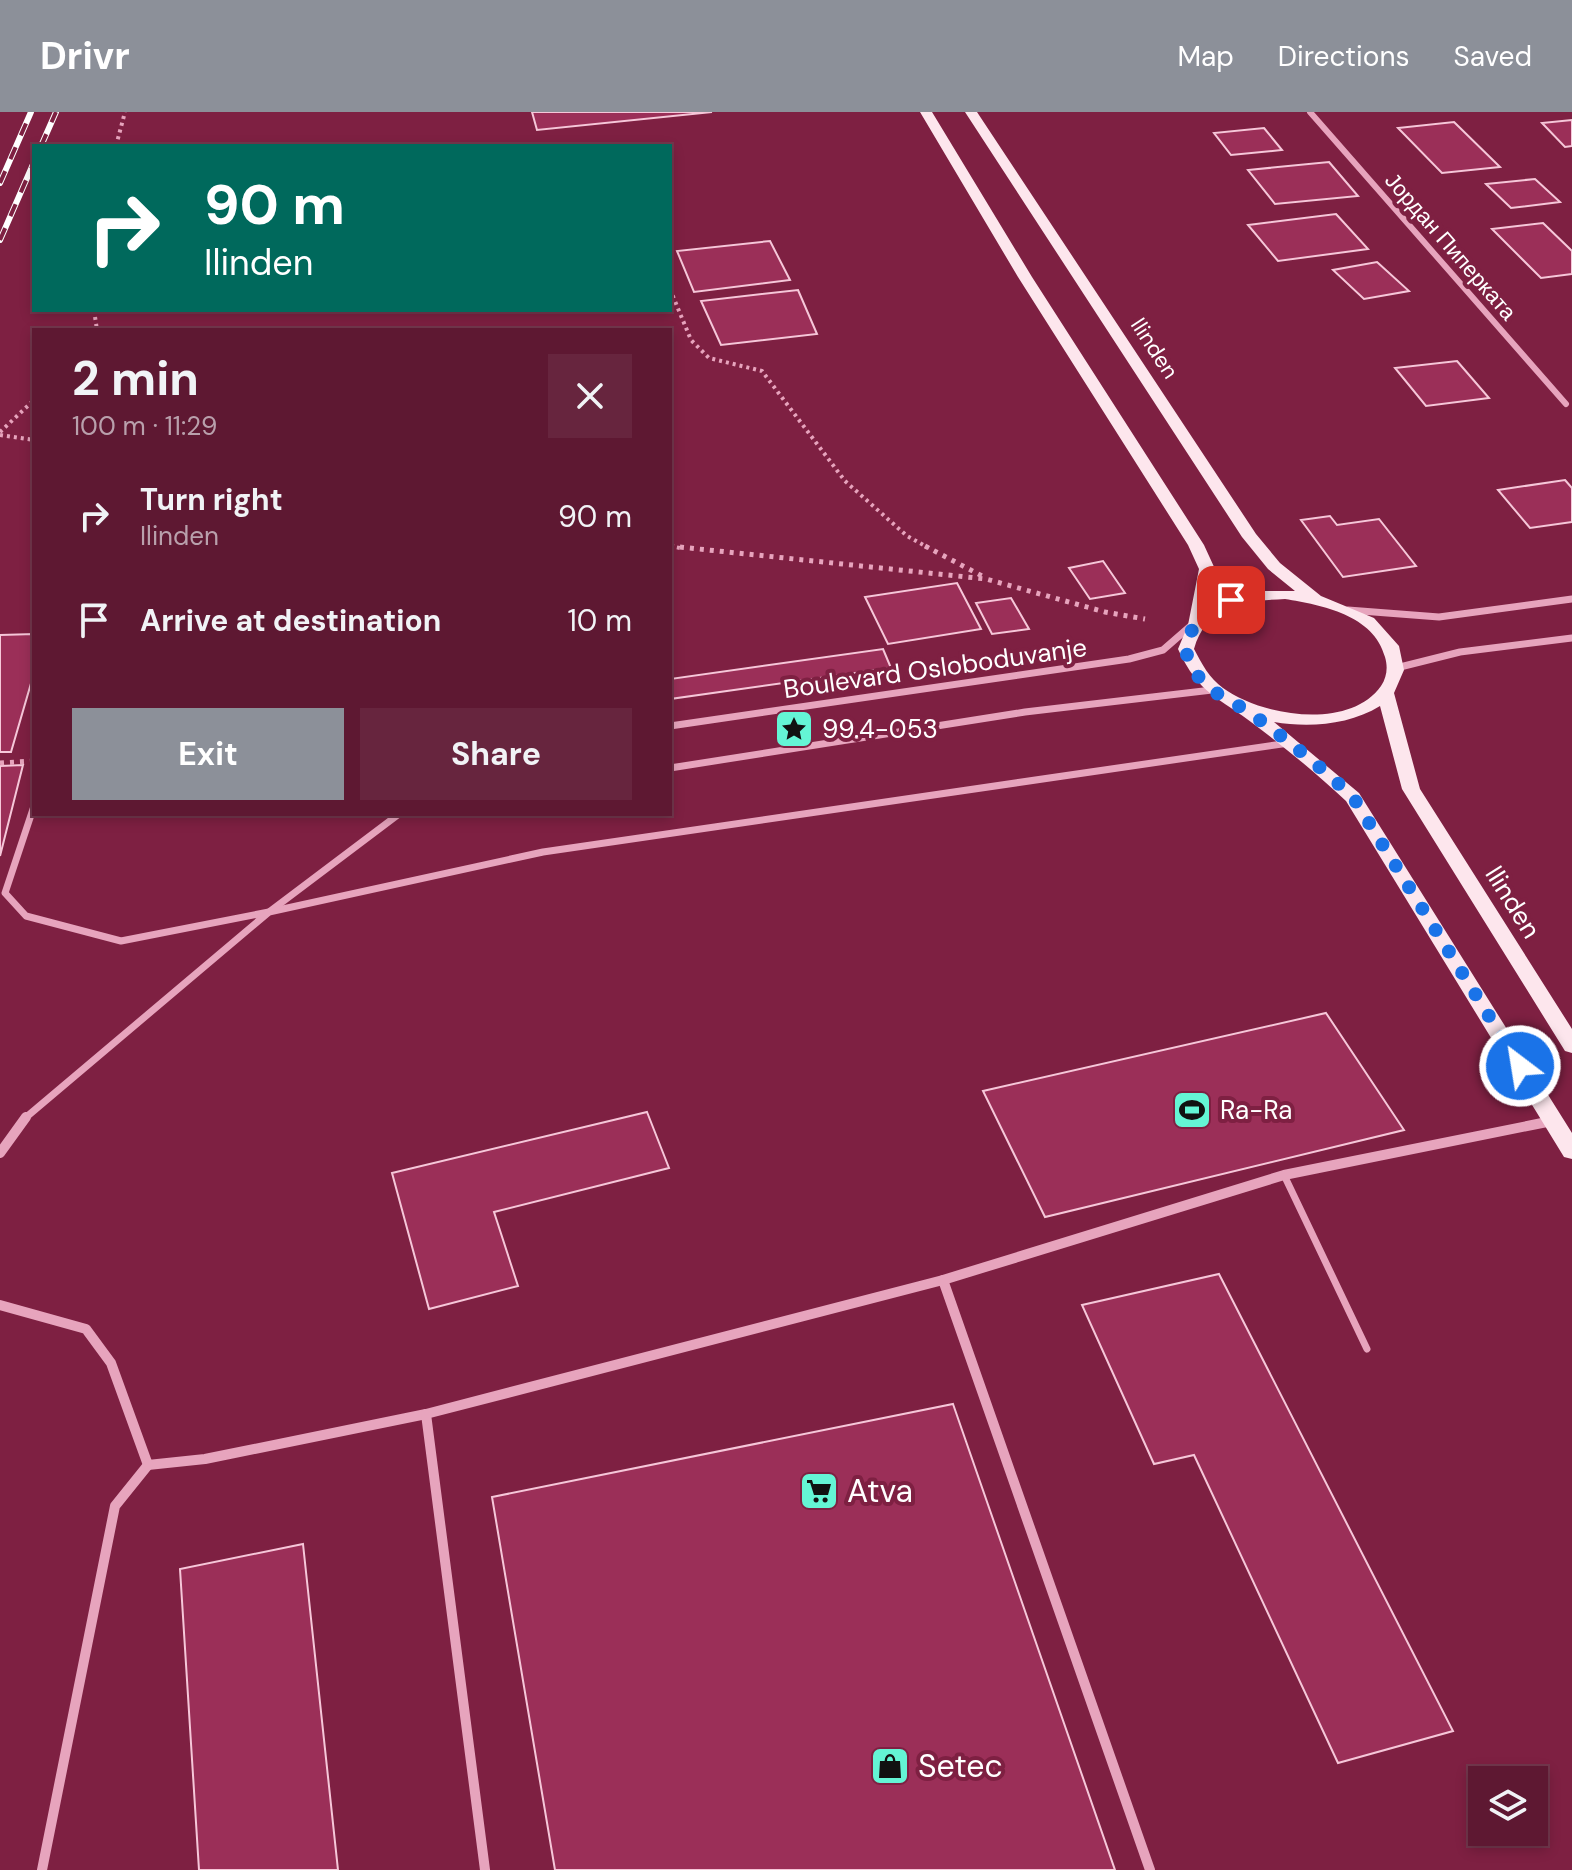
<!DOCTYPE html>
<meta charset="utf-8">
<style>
:root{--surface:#5e1832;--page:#67253e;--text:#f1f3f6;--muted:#b9a0ac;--line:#73374d;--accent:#8c9099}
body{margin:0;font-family:"DM Sans",sans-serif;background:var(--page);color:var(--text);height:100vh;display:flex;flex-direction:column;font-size:30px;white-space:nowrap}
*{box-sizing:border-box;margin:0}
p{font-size:26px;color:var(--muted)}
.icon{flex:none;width:44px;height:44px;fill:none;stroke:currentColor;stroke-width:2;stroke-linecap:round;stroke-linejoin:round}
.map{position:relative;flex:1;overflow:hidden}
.details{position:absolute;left:32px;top:216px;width:640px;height:488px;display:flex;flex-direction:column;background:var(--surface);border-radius:0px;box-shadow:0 4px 12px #0003,0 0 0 2px var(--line)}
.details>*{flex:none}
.banner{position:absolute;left:32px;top:32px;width:640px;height:168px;border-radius:0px;box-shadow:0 4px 12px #0003,0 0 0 2px var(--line);background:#00695c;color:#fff;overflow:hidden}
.tools{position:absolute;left:1468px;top:1654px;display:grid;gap:16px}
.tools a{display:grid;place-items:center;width:80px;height:80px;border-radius:0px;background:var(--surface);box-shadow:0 4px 12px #0003,0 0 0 2px var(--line);font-size:40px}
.pin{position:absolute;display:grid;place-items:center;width:68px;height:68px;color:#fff;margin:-34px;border-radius:16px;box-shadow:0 4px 12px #0006}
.me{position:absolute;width:88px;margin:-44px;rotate:329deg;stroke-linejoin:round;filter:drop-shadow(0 0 6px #0008)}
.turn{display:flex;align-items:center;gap:28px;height:168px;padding:0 40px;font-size:36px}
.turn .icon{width:104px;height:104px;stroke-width:2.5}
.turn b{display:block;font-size:56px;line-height:68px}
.round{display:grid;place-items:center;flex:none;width:84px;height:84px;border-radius:0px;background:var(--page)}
.summary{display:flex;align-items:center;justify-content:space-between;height:136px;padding:0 40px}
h1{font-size:48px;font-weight:700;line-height:60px}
.cta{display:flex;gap:16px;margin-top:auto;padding:16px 40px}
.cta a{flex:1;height:92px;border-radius:0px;background:var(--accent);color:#fff;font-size:32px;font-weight:700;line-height:92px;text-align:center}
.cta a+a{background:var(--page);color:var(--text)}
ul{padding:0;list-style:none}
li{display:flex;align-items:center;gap:24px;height:104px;padding:0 40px}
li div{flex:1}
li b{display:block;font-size:30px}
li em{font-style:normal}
header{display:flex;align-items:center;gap:48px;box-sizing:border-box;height:112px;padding:0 40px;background:var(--accent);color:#fff}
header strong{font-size:38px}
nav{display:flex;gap:44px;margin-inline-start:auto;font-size:28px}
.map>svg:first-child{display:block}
.building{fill:#9b2f58;stroke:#f6c7d9;stroke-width:2}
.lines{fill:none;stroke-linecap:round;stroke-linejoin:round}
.path-far1{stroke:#e7a4bd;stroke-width:4;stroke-dasharray:3 4;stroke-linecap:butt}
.path{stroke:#e7a4bd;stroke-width:5;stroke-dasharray:4 6;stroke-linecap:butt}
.lane{stroke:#e7a4bd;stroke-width:7}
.street-far2{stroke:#e7a4bd;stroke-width:6}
.street-far1{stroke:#e7a4bd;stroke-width:7}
.street{stroke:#e7a4bd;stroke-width:10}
.primary{fill:#fde6ed;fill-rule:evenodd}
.rail-casing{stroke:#fff;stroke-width:6}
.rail{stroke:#7e2042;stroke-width:4;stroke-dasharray:13;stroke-linecap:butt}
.route{stroke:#1a73e8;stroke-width:14;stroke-dasharray:0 25.2}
.labels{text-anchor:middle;stroke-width:8;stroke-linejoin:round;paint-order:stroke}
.far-street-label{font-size:22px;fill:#fff;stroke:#7e2042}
.street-label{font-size:26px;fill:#fff;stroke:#7e2042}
.poi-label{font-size:26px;fill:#fff;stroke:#7e2042;text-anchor:start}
.near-poi-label{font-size:32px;fill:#fff;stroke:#7e2042;text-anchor:start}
</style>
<header>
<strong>Drivr</strong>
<nav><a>Map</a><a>Directions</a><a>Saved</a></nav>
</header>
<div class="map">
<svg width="1572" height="1758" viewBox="0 0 1572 1758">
<rect width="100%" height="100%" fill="#7e2042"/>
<g class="building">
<path d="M532,0H712L537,18Z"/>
<path d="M1572,8V34L1565,35L1542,11Z"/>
<path d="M1454,10L1500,55L1442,61L1398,16Z"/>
<path d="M1264,16L1282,38L1231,43L1214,21Z"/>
<path d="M1329,50L1358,84L1275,92L1248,58Z"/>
<path d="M1535,67L1560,90L1511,96L1486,72Z"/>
<path d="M1336,102L1368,137L1278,149L1248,113Z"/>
<path d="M1543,111L1572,139V162L1541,166L1492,117Z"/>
<path d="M770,129L790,168L694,180L677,139Z"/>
<path d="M1377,150L1409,179L1364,187L1333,158Z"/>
<path d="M798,178L817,222L721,233L701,189Z"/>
<path d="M1457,249L1489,286L1426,294L1395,256Z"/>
<path d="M1565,368L1572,376V410L1530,416L1498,378Z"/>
<path d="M1330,404L1337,413L1379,407L1416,454L1343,465L1301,408Z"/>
<path d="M1103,449L1125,481L1090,487L1069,456Z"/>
<path d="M957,471L981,517L888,532L865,485Z"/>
<path d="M1011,486L1029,517L992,522L976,491Z"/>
<path d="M34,522V561L11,640H0V523Z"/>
<path d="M883,537L891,556L670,587V567Z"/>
<path d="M23,653L0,744V654Z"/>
<path d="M1326,901L1404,1018L1045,1105L983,979Z"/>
<path d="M647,1000L669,1056L494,1100L518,1174L429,1197L392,1061Z"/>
<path d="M1219,1162L1453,1619L1338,1651L1194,1343L1154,1352L1082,1193Z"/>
<path d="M953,1292L1115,1758H555L492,1385Z"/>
<path d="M303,1432L338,1758H199L180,1457Z"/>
</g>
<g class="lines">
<g class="path-far1">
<path d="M116,34L125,0"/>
<path d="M670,177L691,228L709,246L762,259L845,369L907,424L929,436"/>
<path d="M94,198L97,218"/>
<path d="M0,320L34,288"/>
<path d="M0,323L34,328"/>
<path d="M670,434L680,436"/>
</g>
<g class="path">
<path d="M670,434L986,467L1105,500L1145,507"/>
<path d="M925,434L984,465"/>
<path d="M0,651L34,649"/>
</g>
<path class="lane" d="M1284,1063L1367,1237"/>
<path class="street-far2" d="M1310,0L1566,292"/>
<g class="street-far1">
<path d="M1348,498L1439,505L1572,487"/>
<path d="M1396,556L1460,540L1572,526"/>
<path d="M670,614L1129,547L1163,538L1194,511"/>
<path d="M670,656L1025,600L1212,578"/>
<path d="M34,694L5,781L26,804L121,829L269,800L399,702"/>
<path d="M24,1007L269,800L543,740L1289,631"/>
</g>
<g class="street">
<path d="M0,1041L26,1005"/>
<path d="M0,1193L86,1217L111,1251L148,1353L205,1347L426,1302"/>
<path d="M42,1758L115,1394L148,1353"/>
<path d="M485,1758L426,1302L943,1168"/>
<path d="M1150,1758L943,1168L1284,1063L1552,1009"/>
</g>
<path class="primary" d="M920,0H932L1032,165L1204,433L1215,457L1207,494L1254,479H1295L1268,457L1242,425L965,0H977L1256,422L1280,451L1321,484L1374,506L1399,534L1404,558L1394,581L1420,677L1572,917V941L1565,939L1402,677L1380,594C1349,613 1309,616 1274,610L1359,681L1572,1021V1047L1564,1045L1346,689C1317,662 1287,637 1255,613C1219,585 1199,583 1178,537L1188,513L1199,457L1188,433L1018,165ZM1285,487C1322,493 1374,503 1385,545C1388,555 1387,565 1381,574C1349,619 1261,604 1223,576C1209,566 1202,552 1194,537C1207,492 1244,489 1285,487Z"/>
<g class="rail-casing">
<g id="rail">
<path d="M41,34L56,0"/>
<path d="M0,71L31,0"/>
<path d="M0,128L34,50"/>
</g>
</g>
<use href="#rail" class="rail"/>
</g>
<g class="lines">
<path class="route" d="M1231,488C1188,508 1167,540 1210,576C1224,588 1242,594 1257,606C1291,631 1323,657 1353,685L1520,954"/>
</g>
<defs>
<g id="sight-square" transform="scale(2)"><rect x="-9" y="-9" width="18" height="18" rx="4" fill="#64f5d5" stroke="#7e2042"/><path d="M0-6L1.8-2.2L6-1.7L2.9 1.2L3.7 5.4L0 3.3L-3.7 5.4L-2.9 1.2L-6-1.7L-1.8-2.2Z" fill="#111"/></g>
<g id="stadium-square" transform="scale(2)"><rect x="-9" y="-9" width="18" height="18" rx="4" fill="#64f5d5" stroke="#7e2042"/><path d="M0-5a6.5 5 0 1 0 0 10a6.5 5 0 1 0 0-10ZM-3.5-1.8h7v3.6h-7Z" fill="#111"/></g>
<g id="supermarket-square" transform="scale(2)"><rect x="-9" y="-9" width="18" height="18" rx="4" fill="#64f5d5" stroke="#7e2042"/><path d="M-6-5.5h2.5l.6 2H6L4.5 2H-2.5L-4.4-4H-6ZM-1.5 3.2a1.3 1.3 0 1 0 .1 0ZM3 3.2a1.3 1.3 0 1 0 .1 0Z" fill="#111"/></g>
<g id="shop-square" transform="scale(2)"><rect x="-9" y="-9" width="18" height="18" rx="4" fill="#64f5d5" stroke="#7e2042"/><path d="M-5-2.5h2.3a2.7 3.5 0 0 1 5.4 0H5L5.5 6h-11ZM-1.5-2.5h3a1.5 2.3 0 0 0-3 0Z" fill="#111"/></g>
</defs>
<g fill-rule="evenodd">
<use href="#sight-square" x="794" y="617"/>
<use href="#stadium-square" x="1192" y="998"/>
<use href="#supermarket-square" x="819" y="1379"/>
<use href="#shop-square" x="890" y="1654"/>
</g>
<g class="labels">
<g class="far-street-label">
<text transform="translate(1451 134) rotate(49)" y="8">Јордан Пиперката</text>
<text transform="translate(1155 236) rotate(57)" y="8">Ilinden</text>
</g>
<g class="street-label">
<text transform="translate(935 556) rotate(-8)" y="9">Boulevard Osloboduvanje</text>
<text transform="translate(1513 790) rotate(58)" y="9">Ilinden</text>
</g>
<g class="poi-label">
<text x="822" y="626">99.4-053</text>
<text x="1220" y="1007">Ra-Ra</text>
</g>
<g class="near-poi-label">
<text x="847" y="1390">Atva</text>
<text x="918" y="1665">Setec</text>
</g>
</g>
</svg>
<div class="tools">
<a><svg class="icon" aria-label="layers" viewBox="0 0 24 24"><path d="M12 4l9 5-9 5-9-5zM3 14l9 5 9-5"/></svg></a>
</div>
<div class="pin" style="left:1231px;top:488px;background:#d93025"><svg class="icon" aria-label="arrive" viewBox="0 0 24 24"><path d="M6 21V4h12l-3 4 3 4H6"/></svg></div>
<svg class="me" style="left:1520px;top:954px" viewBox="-20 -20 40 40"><circle r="17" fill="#1a73e8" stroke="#fff" stroke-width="3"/><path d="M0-11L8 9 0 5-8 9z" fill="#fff"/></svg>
<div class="banner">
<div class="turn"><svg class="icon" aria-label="right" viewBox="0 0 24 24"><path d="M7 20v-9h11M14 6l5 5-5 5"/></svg><div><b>90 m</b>Ilinden</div></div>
</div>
<section class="details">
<div class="summary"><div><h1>2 min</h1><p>100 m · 11:29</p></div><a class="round"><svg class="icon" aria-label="close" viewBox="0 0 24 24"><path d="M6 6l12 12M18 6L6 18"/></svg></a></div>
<ul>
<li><svg class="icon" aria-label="right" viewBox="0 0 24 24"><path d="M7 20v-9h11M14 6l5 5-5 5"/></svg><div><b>Turn right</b><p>Ilinden</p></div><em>90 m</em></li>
<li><svg class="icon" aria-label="arrive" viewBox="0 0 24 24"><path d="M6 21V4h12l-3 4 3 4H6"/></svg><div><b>Arrive at destination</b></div><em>10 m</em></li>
</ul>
<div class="cta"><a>Exit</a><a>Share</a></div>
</section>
</div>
